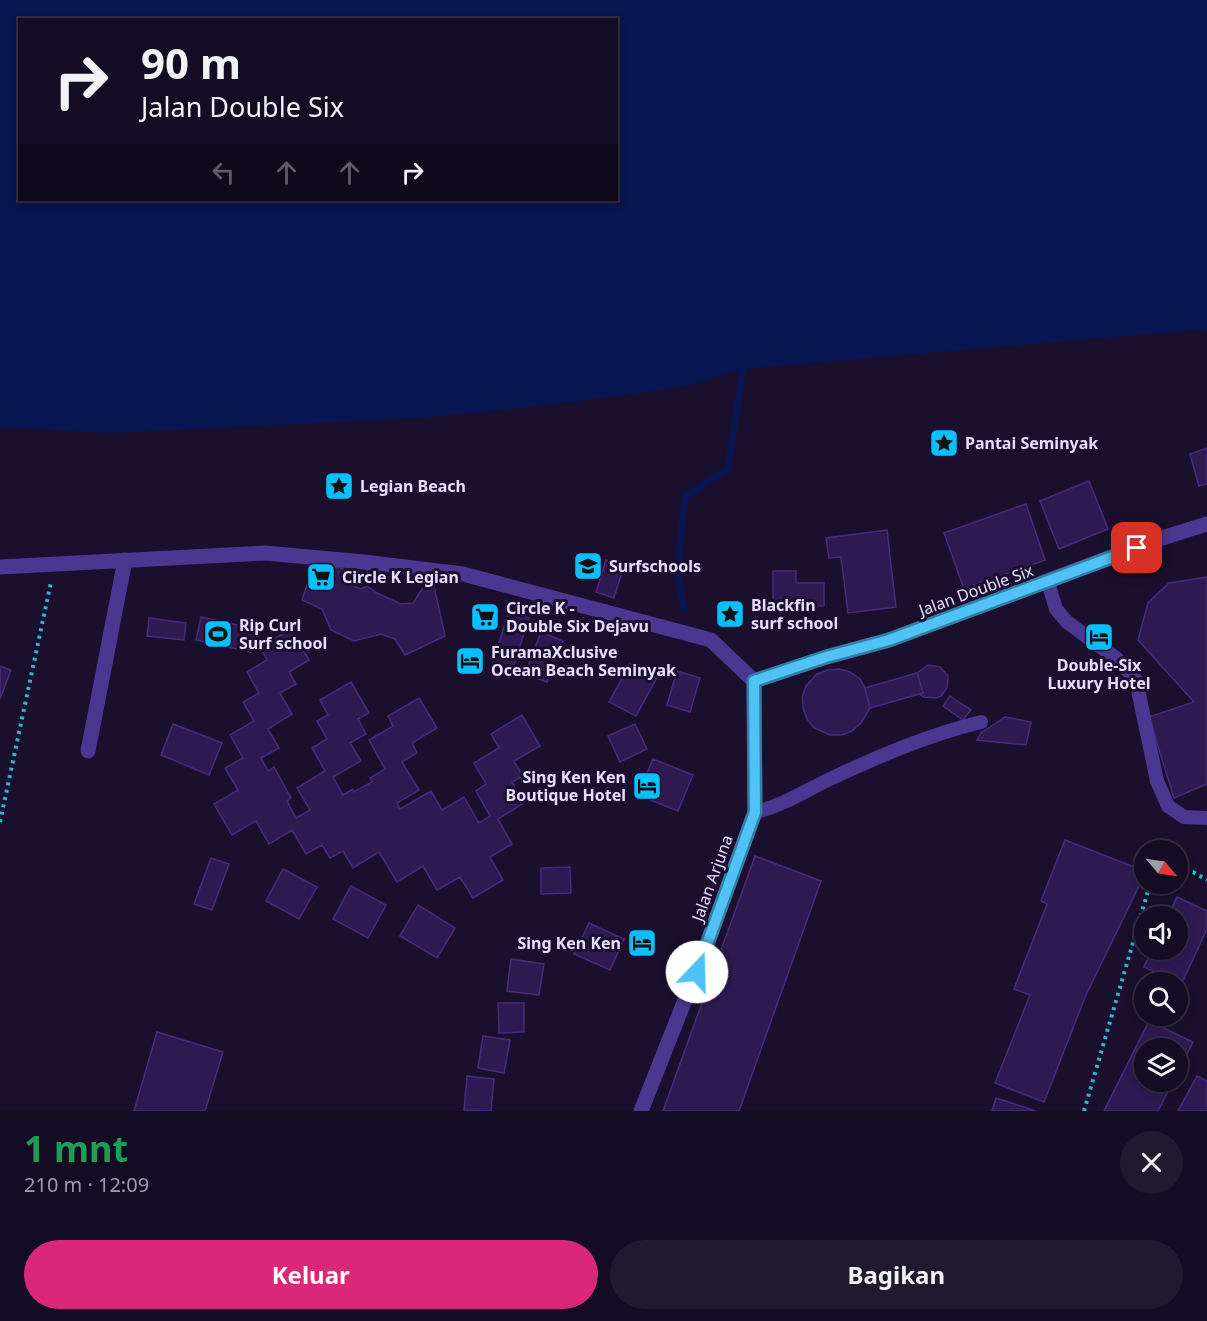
<!DOCTYPE html>
<html lang="id">
<meta charset="utf-8">
<style>
:root{--surface:#140c22;--page:#211a2f;--text:#f1f3f6;--muted:#9d9ba5;--line:#332c40;--accent:#db2777}
body{margin:0;font-family:"Noto Sans",sans-serif;background:var(--page);color:var(--text);height:100vh;display:flex;flex-direction:column;font-size:22px;white-space:nowrap}
*{box-sizing:border-box;margin:0}
p{font-size:20px;color:var(--muted)}
.icon{flex:none;width:33px;height:33px;fill:none;stroke:currentColor;stroke-width:2;stroke-linecap:round;stroke-linejoin:round}
.map{position:relative;height:1111px;overflow:hidden}
.sheet{display:flex;flex-direction:column;background:var(--surface);flex:1}
.sheet>*{flex:none}
.banner{position:absolute;left:18px;top:18px;width:600px;height:183px;border-radius:0px;box-shadow:0 3px 9px #0003,0 0 0 2px var(--line);background:#140c22;color:var(--text);overflow:hidden}
.needle{width:39px;rotate:119deg}
.controls{position:absolute;left:1134px;top:840px;display:grid;gap:12px}
.controls a{display:grid;place-items:center;width:54px;height:54px;border-radius:50%;background:var(--surface);box-shadow:0 3px 9px #0003,0 0 0 2px var(--line);font-size:30px}
.pin{position:absolute;display:grid;place-items:center;width:51px;height:51px;color:#fff;margin:-26px;border-radius:12px;box-shadow:0 3px 9px #0006}
.me{position:absolute;width:66px;margin:-33px;rotate:21deg;stroke-linejoin:round;filter:drop-shadow(0 0 4px #0008)}
.turn{display:flex;align-items:center;gap:21px;height:126px;padding:0 24px;font-size:27px}
.turn .icon{width:78px;height:78px;stroke-width:2.5}
.turn b{display:block;font-size:42px;line-height:51px}
.lanes{display:flex;align-items:center;height:57px;padding:0 24px;background:#0003;justify-content:center;gap:30px;direction:ltr}
.lanes .off{opacity:.35}
.round{display:grid;place-items:center;flex:none;width:63px;height:63px;border-radius:32px;background:var(--page)}
.overview{display:flex;align-items:center;justify-content:space-between;height:102px;padding:0 24px}
h1{font-size:36px;font-weight:700;line-height:45px;color:#1e9e55}
.action{display:flex;gap:12px;margin-top:auto;padding:12px 24px}
.action a{flex:1;height:69px;border-radius:36px;background:var(--accent);color:#fff;font-size:24px;font-weight:700;line-height:69px;text-align:center}
.action a+a{background:var(--page);color:var(--text)}
.map>svg:first-child{display:block}
.water{fill:#071650;fill-rule:evenodd}
.lines{fill:none;stroke-linecap:round;stroke-linejoin:round}
.stream{stroke:#071650;stroke-width:7}
.building{fill:#2e1a51;stroke:#482a7f;stroke-width:1.5}
.path{stroke:#27b9c9;stroke-width:4;stroke-dasharray:3 4.5;stroke-linecap:butt}
.lane{stroke:#493791;stroke-width:14}
.street{stroke:#493791;stroke-width:15}
.route-casing{stroke:#337fa1;stroke-width:15}
.route{stroke:#4fc3f7;stroke-width:10}
.labels{text-anchor:middle;stroke-width:6;stroke-linejoin:round;paint-order:stroke}
.poi-label{font-size:16px;font-weight:bold;fill:#e6ddff;stroke:#1a102e;text-anchor:start}
.street-label{font-size:16px;fill:#e6ddff;stroke:#1a102e}
</style>
<div class="map">
<svg width="1207" height="1111" viewBox="0 0 1207 1111">
<rect width="100%" height="100%" fill="#1a102e"/>
<path class="water" d="M0,0H1207V329L743,369L684,387L558,404L422,418L111,433L0,427ZM20,20H616V200H20Z"/>
<g class="lines">
<path class="stream" d="M684,609L677,571L685,497L728,468L743,369"/>
</g>
<g class="building">
<path d="M1207,448V484L1199,486L1190,454Z"/>
<path d="M1089,481L1108,529L1059,549L1040,501Z"/>
<path d="M1026,504L1045,560L964,589L944,533Z"/>
<path d="M887,530L896,607L848,613L841,557L829,558L826,538Z"/>
<path d="M606,560L624,565L614,598L596,592Z"/>
<path d="M313,566L343,568L342,581L361,589L367,586L377,593L401,604L413,603L430,577L434,586L445,636L405,655L395,639L381,634L354,641L331,630L322,609L302,600Z"/>
<path d="M773,571H796V583H824V606L773,605Z"/>
<path d="M1207,577V784L1174,798L1149,717L1194,702L1138,640L1148,603L1169,583Z"/>
<path d="M509,611L529,618L512,671L492,665Z"/>
<path d="M201,617L256,629L251,652L196,640Z"/>
<path d="M149,618L186,623L184,640L147,636Z"/>
<path d="M291,629L309,660L289,672L296,684L280,693L292,714L268,729L279,748L261,758L268,771L274,767L291,798L287,801L296,818L310,810L297,788L325,771L312,748L327,739L317,721L328,715L320,700L351,682L369,713L358,719L366,734L350,743L361,761L333,777L343,795L353,789L354,792L372,782L370,778L385,769L369,740L393,726L388,716L419,698L437,728L412,743L417,753L402,762L419,790L397,803L400,809L431,791L442,810L464,797L479,823L490,816L476,791L486,784L474,763L499,748L491,734L522,715L540,746L514,761L523,776L512,782L524,803L498,819L512,844L490,857L503,880L473,898L460,877L437,890L423,866L397,882L379,852L353,868L343,851L330,858L322,845L306,854L292,830L269,844L256,821L232,835L214,804L238,790L225,768L243,758L230,735L254,721L243,702L259,693L247,672L267,660L260,647Z"/>
<path d="M541,632L563,641L547,682L525,674Z"/>
<path d="M630,664L656,679L636,716L609,702Z"/>
<path d="M928,665L940,667L948,676L947,688L941,696L936,698L924,697L919,694L923,693L917,673Z"/>
<path d="M0,666L11,670L0,699Z"/>
<path d="M839,669L850,672L860,679L865,688L870,708L861,723L852,731L842,735H830L814,728L807,719L803,708L802,697L806,686L817,674L828,670Z"/>
<path d="M677,671L700,678L690,712L667,705Z"/>
<path d="M917,673L923,693L870,708L865,688Z"/>
<path d="M950,696L971,710L963,720L943,706Z"/>
<path d="M1005,717L1031,722L1026,745L977,740L981,733Z"/>
<path d="M173,724L222,743L209,775L161,755Z"/>
<path d="M635,724L647,749L620,762L608,736Z"/>
<path d="M653,759L693,775L678,811L638,795Z"/>
<path d="M1065,840L1137,868L1140,884L1086,995L1044,1102L995,1083L1030,995L1014,989L1047,904L1041,901Z"/>
<path d="M755,856L821,881L739,1111H663Z"/>
<path d="M211,858L229,864L212,910L194,904Z"/>
<path d="M570,867L571,893L541,894V868Z"/>
<path d="M283,869L317,887L299,919L266,901Z"/>
<path d="M351,886L386,905L368,938L333,919Z"/>
<path d="M1177,897L1207,911V929L1181,985L1144,967L1152,950H1178V916H1168Z"/>
<path d="M418,905L455,928L437,958L400,936Z"/>
<path d="M589,923L624,939L610,970L574,954Z"/>
<path d="M511,959L544,964L539,995L507,991Z"/>
<path d="M498,1003H524V1032L499,1033Z"/>
<path d="M1149,1021L1193,1042L1178,1072V1048H1144V1082H1173L1158,1111H1104Z"/>
<path d="M157,1032L223,1052L205,1111H134Z"/>
<path d="M483,1036L510,1040L504,1073L478,1068Z"/>
<path d="M467,1076L494,1079L491,1111L464,1110Z"/>
<path d="M1197,1076L1207,1081V1111H1178Z"/>
<path d="M996,1098L1036,1111H992Z"/>
</g>
<g class="lines">
<g class="path">
<path d="M0,822L51,582"/>
<path d="M1178,871L1193,872L1207,880"/>
<path d="M1084,1111L1148,891L1154,884"/>
</g>
<g class="lane">
<path d="M1048,582L1056,609L1067,622L1117,659L1136,680L1157,781L1168,806L1184,817L1207,818"/>
<path d="M755,812C782,806 805,791 830,779C879,756 928,735 981,722"/>
</g>
<g class="street">
<path d="M0,567L265,553L364,562L463,574L711,640L754,681"/>
<path d="M754,681L827,657L889,640L1159,539L1207,524"/>
<path d="M88,751L125,560"/>
<path d="M641,1111L704,952L755,812L754,681"/>
</g>
</g>
<g class="lines">
<g class="route-casing">
<path id="route" d="M697,972L755,812L754,681L826,657L889,640L1137,548"/>
</g>
<use href="#route" class="route"/>
</g>
<defs>
<g id="sight-square" transform="scale(1.5)"><rect x="-9" y="-9" width="18" height="18" rx="4" fill="#09c0ff" stroke="#1a102e"/><path d="M0-6L1.8-2.2L6-1.7L2.9 1.2L3.7 5.4L0 3.3L-3.7 5.4L-2.9 1.2L-6-1.7L-1.8-2.2Z" fill="#111"/></g>
<g id="school-square" transform="scale(1.5)"><rect x="-9" y="-9" width="18" height="18" rx="4" fill="#09c0ff" stroke="#1a102e"/><path d="M0-5L7-2L0 1L-7-2ZM-4 1L0 2.5L4 1V4Q0 6-4 4Z" fill="#111"/></g>
<g id="supermarket-square" transform="scale(1.5)"><rect x="-9" y="-9" width="18" height="18" rx="4" fill="#09c0ff" stroke="#1a102e"/><path d="M-6-5.5h2.5l.6 2H6L4.5 2H-2.5L-4.4-4H-6ZM-1.5 3.2a1.3 1.3 0 1 0 .1 0ZM3 3.2a1.3 1.3 0 1 0 .1 0Z" fill="#111"/></g>
<g id="stadium-square" transform="scale(1.5)"><rect x="-9" y="-9" width="18" height="18" rx="4" fill="#09c0ff" stroke="#1a102e"/><path d="M0-5a6.5 5 0 1 0 0 10a6.5 5 0 1 0 0-10ZM-3.5-1.8h7v3.6h-7Z" fill="#111"/></g>
<g id="hotel-square" transform="scale(1.5)"><rect x="-9" y="-9" width="18" height="18" rx="4" fill="#09c0ff" stroke="#1a102e"/><path d="M-6-4.5h1.5V1H6V5H4.5V3h-9V5H-6ZM-4 0a1.8 1.8 0 1 1 3.6 0ZM.5 0V-2.5h3Q6-2.5 6 0Z" fill="#111"/></g>
</defs>
<g fill-rule="evenodd">
<use href="#sight-square" x="944" y="443"/>
<use href="#sight-square" x="339" y="486"/>
<use href="#school-square" x="588" y="566"/>
<use href="#supermarket-square" x="321" y="577"/>
<use href="#sight-square" x="730" y="614"/>
<use href="#supermarket-square" x="485" y="617"/>
<use href="#stadium-square" x="218" y="634"/>
<use href="#hotel-square" x="1099" y="637"/>
<use href="#hotel-square" x="470" y="661"/>
<use href="#hotel-square" x="647" y="786"/>
<use href="#hotel-square" x="642" y="943"/>
</g>
<g class="labels">
<g class="poi-label">
<text x="965" y="449">Pantai Seminyak</text>
<text x="360" y="492">Legian Beach</text>
<text x="609" y="572">Surfschools</text>
<text x="342" y="583">Circle K Legian</text>
<text x="751" y="611">Blackfin<tspan x="751" dy="18">surf school</tspan></text>
<text x="506" y="614">Circle K -<tspan x="506" dy="18">Double Six Dejavu</tspan></text>
<text x="239" y="631">Rip Curl<tspan x="239" dy="18">Surf school</tspan></text>
<text x="491" y="658">FuramaXclusive<tspan x="491" dy="18">Ocean Beach Seminyak</tspan></text>
<text x="1099" y="671" text-anchor="middle">Double-Six<tspan x="1099" dy="18">Luxury Hotel</tspan></text>
<text x="626" y="783" text-anchor="end">Sing Ken Ken<tspan x="626" dy="18">Boutique Hotel</tspan></text>
<text x="621" y="949" text-anchor="end">Sing Ken Ken</text>
</g>
<g class="street-label">
<text transform="translate(976 590) rotate(-20)" y="6">Jalan Double Six</text>
<text transform="translate(712 878) rotate(-70)" y="6">Jalan Arjuna</text>
</g>
</g>
</svg>
<div class="controls">
<a><svg class="needle" viewBox="-14 -14 28 28"><path d="M0-13l5 13h-10z" fill="#e53935"/><path d="M0 13l5-13h-10z" fill="#9d9ba5"/></svg></a>
<a><svg class="icon" aria-label="sound" viewBox="0 0 24 24"><path d="M4 9h4l5-4v14l-5-4H4zM17 9q2 3 0 6"/></svg></a>
<a><svg class="icon" aria-label="search" viewBox="0 0 24 24"><circle cx="10" cy="10" r="6"/><path d="M15 15l6 6"/></svg></a>
<a><svg class="icon" aria-label="layers" viewBox="0 0 24 24"><path d="M12 4l9 5-9 5-9-5zM3 14l9 5 9-5"/></svg></a>
</div>
<div class="pin" style="left:1137px;top:548px;background:#d93025"><svg class="icon" aria-label="arrive" viewBox="0 0 24 24"><path d="M6 21V4h12l-3 4 3 4H6"/></svg></div>
<svg class="me" style="left:697px;top:972px" viewBox="-20 -20 40 40"><circle r="19" fill="#fff"/><path d="M0-13L10 11 0 6-10 11z" fill="#4fc3f7"/></svg>
<div class="banner">
<div class="turn"><svg class="icon" aria-label="right" viewBox="0 0 24 24"><path d="M7 20v-9h11M14 6l5 5-5 5"/></svg><div><b>90 m</b>Jalan Double Six</div></div>
<div class="lanes"><svg class="icon off" aria-label="left" viewBox="0 0 24 24"><path d="M17 20v-9H6M10 6l-5 5 5 5"/></svg><svg class="icon off" aria-label="ahead" viewBox="0 0 24 24"><path d="M12 20V5M6 11l6-6 6 6"/></svg><svg class="icon off" aria-label="ahead" viewBox="0 0 24 24"><path d="M12 20V5M6 11l6-6 6 6"/></svg><svg class="icon" aria-label="right" viewBox="0 0 24 24"><path d="M7 20v-9h11M14 6l5 5-5 5"/></svg></div>
</div>
</div>
<section class="sheet">
<div class="overview"><div><h1>1 mnt</h1><p>210 m · 12:09</p></div><a class="round"><svg class="icon" aria-label="close" viewBox="0 0 24 24"><path d="M6 6l12 12M18 6L6 18"/></svg></a></div>
<div class="action"><a>Keluar</a><a>Bagikan</a></div>
</section>
